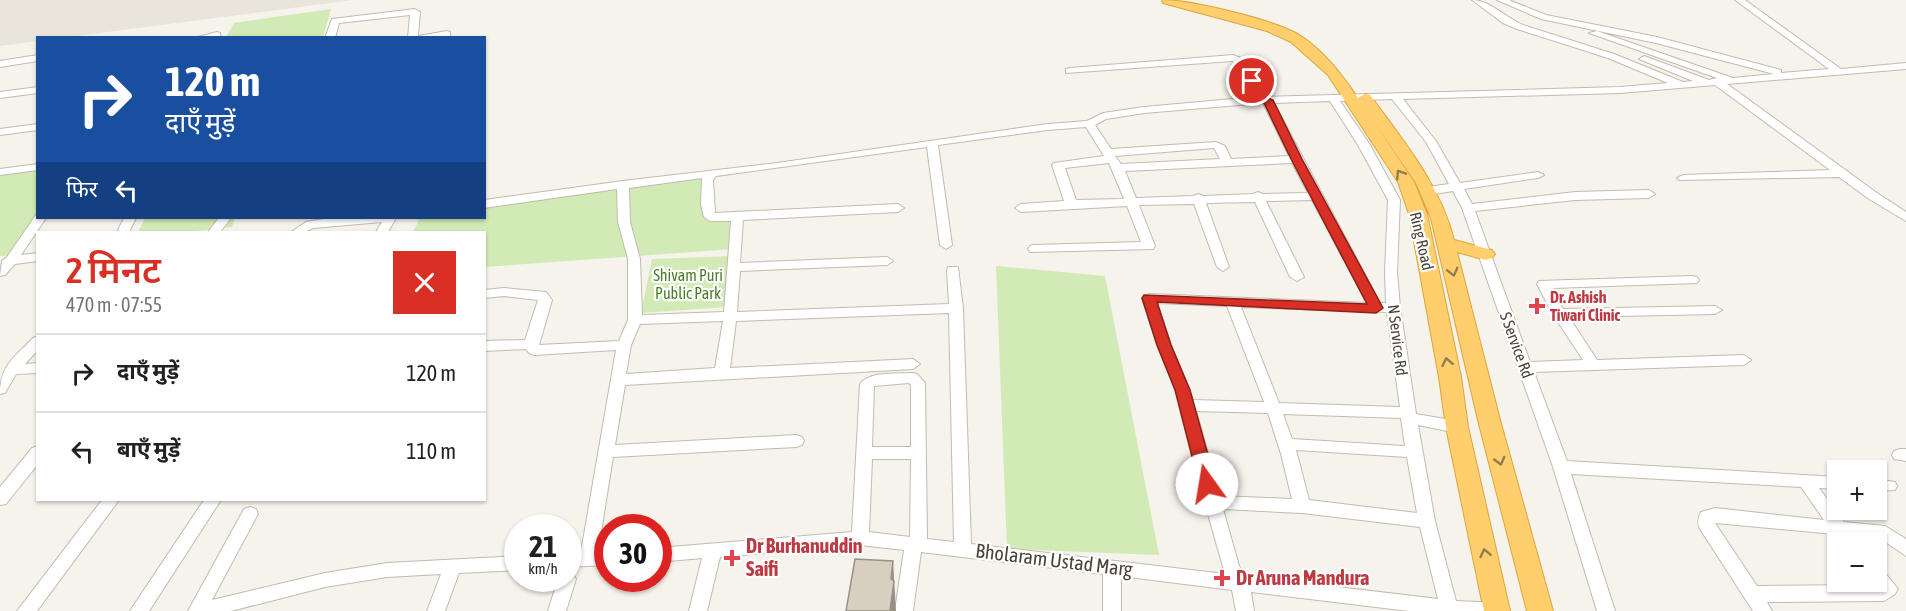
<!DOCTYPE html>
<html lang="hi">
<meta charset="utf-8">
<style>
:root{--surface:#fff;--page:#f6f6f6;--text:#202124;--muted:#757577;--line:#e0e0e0;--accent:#d93025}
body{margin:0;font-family:"Asap Condensed","Noto Sans Devanagari",sans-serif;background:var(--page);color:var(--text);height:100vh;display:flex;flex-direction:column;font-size:22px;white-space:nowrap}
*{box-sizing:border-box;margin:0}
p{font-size:20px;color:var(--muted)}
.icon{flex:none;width:33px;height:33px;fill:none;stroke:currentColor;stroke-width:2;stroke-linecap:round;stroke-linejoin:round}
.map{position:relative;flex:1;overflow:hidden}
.sheet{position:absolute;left:36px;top:231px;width:450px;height:270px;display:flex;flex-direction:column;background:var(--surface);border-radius:0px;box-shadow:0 2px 4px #0004}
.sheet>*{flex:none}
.top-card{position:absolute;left:36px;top:36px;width:450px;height:183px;border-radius:0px;box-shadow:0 2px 4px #0004;background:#1a4fa0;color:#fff;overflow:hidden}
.tools{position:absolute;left:1827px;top:460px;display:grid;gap:12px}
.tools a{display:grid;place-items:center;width:60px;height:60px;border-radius:0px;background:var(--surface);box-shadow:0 2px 4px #0004;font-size:30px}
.speed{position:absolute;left:504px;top:514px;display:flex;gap:12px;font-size:30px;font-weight:700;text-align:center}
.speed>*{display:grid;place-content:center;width:78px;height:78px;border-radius:50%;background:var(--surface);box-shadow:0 2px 4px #0004;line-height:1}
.speed small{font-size:15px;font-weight:400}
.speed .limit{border:9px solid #d22;background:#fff;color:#111}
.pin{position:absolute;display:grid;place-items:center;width:51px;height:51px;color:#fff;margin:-26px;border:3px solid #fff;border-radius:50%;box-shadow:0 2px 6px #0007}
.me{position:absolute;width:66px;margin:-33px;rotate:347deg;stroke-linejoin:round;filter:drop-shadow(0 0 4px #0008)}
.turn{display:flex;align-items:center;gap:21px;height:126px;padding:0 30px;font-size:27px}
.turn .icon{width:78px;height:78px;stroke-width:2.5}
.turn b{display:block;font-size:42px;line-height:51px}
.then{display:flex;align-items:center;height:57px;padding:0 30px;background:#0003;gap:12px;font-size:22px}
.round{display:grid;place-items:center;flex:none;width:63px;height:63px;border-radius:0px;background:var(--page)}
.headline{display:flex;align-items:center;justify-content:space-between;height:102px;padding:0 30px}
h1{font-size:36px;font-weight:600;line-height:45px;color:var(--accent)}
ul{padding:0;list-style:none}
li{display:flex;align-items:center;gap:18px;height:78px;padding:0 30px;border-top:2px solid var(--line)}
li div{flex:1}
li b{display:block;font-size:22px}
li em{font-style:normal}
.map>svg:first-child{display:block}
.residential{fill:#eae5da}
.green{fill:#d2eab5}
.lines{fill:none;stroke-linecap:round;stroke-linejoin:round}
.minor-casing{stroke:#c2bbae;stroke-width:2}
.highway-casing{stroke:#e0a43c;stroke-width:2}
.minor{fill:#fff;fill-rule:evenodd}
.highway{fill:#ffcf6e;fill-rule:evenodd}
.shaded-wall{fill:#979187}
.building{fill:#d8cfc1;stroke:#979187;stroke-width:1.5}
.oneway{stroke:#937c4e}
.route{fill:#d93025;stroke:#8d1f18;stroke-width:1.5}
.health-dot{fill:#e0444e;stroke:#fff;stroke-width:2}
.labels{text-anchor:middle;stroke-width:4.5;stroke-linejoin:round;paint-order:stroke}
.street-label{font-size:16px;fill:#4b4439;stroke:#fff}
.park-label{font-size:16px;fill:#4a7f2a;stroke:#fff}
.health-label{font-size:16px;font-weight:bold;fill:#be3a42;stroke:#fff;text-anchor:start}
.near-health-label{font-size:20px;font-weight:bold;fill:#be3a42;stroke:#fff;text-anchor:start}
.near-street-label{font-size:20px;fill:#4b4439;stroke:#fff}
</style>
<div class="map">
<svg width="1906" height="611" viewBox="0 0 1906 611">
<rect width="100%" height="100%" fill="#f6f3ec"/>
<path class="residential" d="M0,0H353L69,37L38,38L37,41L0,46Z"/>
<g class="green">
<path d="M331,9L323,37H226L234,23Z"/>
<path d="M37,170V213L17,255L0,256V176Z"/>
<path d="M703,176V218L733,222L734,249L485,267L484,232H413L420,218H484L485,206Z"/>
<path d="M145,218H235L232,227L187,232H138Z"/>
<path d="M734,256L727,307L641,313L652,259Z"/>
<path d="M996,266L1105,276L1159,555L1007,549Z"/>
</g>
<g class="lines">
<g class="minor-casing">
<g id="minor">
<path d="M1472,0C1490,0 1506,18 1523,25L1614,54L1683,82L1693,81L1639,59L1644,56L1709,80L1717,78L1589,33L1597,31L1733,78L1774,74L1656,43L1541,19L1497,0H1509L1546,15L1657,37L1781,70V73L1829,69L1735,0H1745L1841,69L1906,63V69L1727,84L1877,193L1906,212V221L1869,199L1839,177L1679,180L1677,178L1683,175L1830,170L1715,85L1620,93L1403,99L1436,141L1460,183L1538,172L1544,175L1538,178L1464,189L1472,204L1575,192L1649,190L1655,194L1649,198L1575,200L1475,211L1530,362L1583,360L1552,313L1537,284L1539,281L1692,276L1697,277L1699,280L1697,283L1553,288L1563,309L1715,306L1722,310L1715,314L1569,317L1597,360L1744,355L1751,360L1744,365L1534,372L1567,461L1838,477V489L1819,488L1844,522L1885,526L1906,539V556L1881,539L1855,537L1859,543H1840L1834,534L1715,523L1757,586L1875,585L1872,582H1876V567L1882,569L1898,589L1895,594L1884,601L1767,602L1772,611H1753L1700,529C1697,523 1698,518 1701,512L1715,508L1824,520L1801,487L1571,474L1615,611H1597L1553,467L1462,208L1453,191L1428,195L1422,191L1428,187L1449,184L1426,142L1392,99L1340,101L1370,145L1400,200L1397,272L1400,307L1416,414L1457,421L1462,423L1465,427L1462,431L1457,433L1418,425L1435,521L1456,601L1500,603L1506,605L1509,611H1409L1251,592L1254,611H1236L1232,590L1121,576V611H1103V574L921,552L913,611H895L904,550L860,545L720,557L707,611H689L702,558L658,562V548L852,532L860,384C869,371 897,374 912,373L917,374L925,383L927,539L954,542L949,313L736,321L730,368L913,359L920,364L913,369L625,385L615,445L796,435L802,437L804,441L802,445L796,447L613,457L598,551H608V565L568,567V553L581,552L616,350L534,355L529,353L526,349L484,351V341L525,340L538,300L504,296L484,298V290L504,288L546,292L552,300L539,345L619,341L628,320V259L618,222L617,189L484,208V200L623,181L777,163L1048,124L1087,121L1103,113L1144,107L1255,97L1239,64L1232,61L1066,73V69L1070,68L1233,55L1246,60L1265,97L1620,87L1668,83L1608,58L1517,29L1503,23ZM1330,101L1358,145L1388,200L1385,272L1386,303H1380L1274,103ZM1263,103L1289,156L1231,159L1225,146L1216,142L1111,149L1095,125L1106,119L1144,113ZM1086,127L1104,156L1054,163L1052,165L1064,201L1021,204L1015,208L1021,212L1127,206L1141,242L1034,245L1030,246L1028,249L1030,252L1153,249L1155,246L1139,205L1194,204L1217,267L1223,271L1229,267L1206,203L1255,202L1290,277L1297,281L1304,277L1266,201L1312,200L1367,303L1149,294L1142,298L1157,345L1176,390L1204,499L1203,502L1206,507L1225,574L971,544L963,308L958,267H948L947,270L949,304L737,312L740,271L887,265L893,261L887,257L740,263L743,220L898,212L904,208L898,204L715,213L713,180L716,176L927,147L940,245L946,249L952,245L938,145L1048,130ZM1214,148L1220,159L1121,164L1115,156ZM1109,163L1124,199L1076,200L1065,168ZM1292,163L1308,193L1263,194L1258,192L1253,194L1203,196L1198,194L1193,196L1136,198L1125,171ZM702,178L701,205L704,217L710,221H731L724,312L642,315L640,259L630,222L629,188ZM1157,303L1227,306L1264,402L1193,400L1171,345ZM1241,307L1387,312L1400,407L1279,403ZM723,321L715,368L626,374L631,345L640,324ZM909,383L911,385V447H872L874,386ZM1196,411L1268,413L1281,454L1292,499L1220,496ZM1283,414L1401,418L1405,446L1292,439ZM1296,450L1407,457L1417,513L1309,500ZM872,459H911L910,537L869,532ZM1223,509L1302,513L1420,527L1438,599L1246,576L1239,566Z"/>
<path d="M415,9L420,12L418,36L447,31L450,32V36L408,38L410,15L339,23L335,38H325L332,19Z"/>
<path d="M217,32L220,33L221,38H194Z"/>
<path d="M38,55V61L0,67V61Z"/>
<path d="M38,87V93L0,98V92Z"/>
<path d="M38,124V130L0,135V129Z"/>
<path d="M38,164V170L0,175V169Z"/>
<path d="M36,215L46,218L21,255L38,253V261L15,264L5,275L0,276L2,261L7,257Z"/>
<path d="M124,218H136L129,232H117Z"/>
<path d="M219,218H231L220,232H208Z"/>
<path d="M329,218H396L388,232H376L382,222L313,228L305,232H291L306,222Z"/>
<path d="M38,336V350L25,364L38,363V373L16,374L5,393L0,394C0,365 14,358 33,338Z"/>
<path d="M38,446V464L6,504L0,505V487L32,448Z"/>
<path d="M1900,449H1906V461L1894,459L1892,455L1894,451Z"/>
<path d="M1876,479L1895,482L1897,486L1895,490L1876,491Z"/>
<path d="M102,500H119L37,611H17Z"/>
<path d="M204,500H221L149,611H130Z"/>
<path d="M250,507L256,509L258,514L212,600L325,573L387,563L518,556V570L459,573L445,611H427L441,574L387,577L325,587L231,611H188L244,509Z"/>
<path d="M568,572L573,574L576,579L566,611H548L558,579H568Z"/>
</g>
</g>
<g class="highway-casing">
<path id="highway" d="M1162,0C1191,0 1276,20 1301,36C1325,52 1342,75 1358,98L1365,94L1370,95C1403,141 1440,184 1454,240L1492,250L1495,254L1492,258L1486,260L1457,252L1500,420L1553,611H1527L1478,420L1431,218L1416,183L1372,119L1414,182L1427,214L1461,377L1468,427L1510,611H1484L1446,427L1439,377L1409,214L1398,182L1328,75L1291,42L1267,31L1163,3Z"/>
</g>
<use href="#minor" class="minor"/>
<use href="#highway" class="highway"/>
</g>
<path class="shaded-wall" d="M893,561L896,611H890L891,579Z"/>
<path class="building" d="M855,559L893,561L891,579L894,581L890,611H846Z"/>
<defs><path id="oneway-chevron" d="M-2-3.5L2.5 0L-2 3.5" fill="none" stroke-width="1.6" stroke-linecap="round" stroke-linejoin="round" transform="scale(1.5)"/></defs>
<g class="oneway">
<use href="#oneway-chevron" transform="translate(1400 174) rotate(-123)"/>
<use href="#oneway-chevron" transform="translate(1453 272) rotate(76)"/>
<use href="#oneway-chevron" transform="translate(1447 362) rotate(-101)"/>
<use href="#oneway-chevron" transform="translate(1500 461) rotate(75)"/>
<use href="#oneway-chevron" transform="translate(1485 553) rotate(-102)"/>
</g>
<path class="route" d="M1249,79H1256L1265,97L1273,100L1302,159L1383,308L1376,313L1157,302L1171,345L1190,390L1216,484L1213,488L1207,490L1202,488L1199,484L1175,390L1157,345L1142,298L1144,295L1367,304L1291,159L1264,103L1256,100L1247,81Z"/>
<g class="health-dot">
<path d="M1534 297h6v6h6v6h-6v6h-6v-6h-6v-6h6z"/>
<path d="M729 549h6v6h6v6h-6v6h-6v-6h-6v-6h6z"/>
<path d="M1219 569h6v6h6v6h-6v6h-6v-6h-6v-6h6z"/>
</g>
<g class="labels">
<g class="street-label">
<text transform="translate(1422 241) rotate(77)" y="6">Ring Road</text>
<text transform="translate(1398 340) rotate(83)" y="6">N Service Rd</text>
<text transform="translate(1517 345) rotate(70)" y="6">S Service Rd</text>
</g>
<g class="park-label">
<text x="688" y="281">Shivam Puri<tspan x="688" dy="18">Public Park</tspan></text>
</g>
<g class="health-label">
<text x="1550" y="303">Dr. Ashish<tspan x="1550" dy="18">Tiwari Clinic</tspan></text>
</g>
<g class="near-health-label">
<text x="746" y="553">Dr Burhanuddin<tspan x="746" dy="23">Saifi</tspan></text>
<text x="1236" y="585">Dr Aruna Mandura</text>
</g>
<g class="near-street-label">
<text transform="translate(1054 560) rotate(7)" y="7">Bholaram Ustad Marg</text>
</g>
</g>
</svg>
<div class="tools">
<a>+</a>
<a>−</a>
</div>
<div class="speed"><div>21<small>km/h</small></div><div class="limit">30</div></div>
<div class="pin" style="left:1252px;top:81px;background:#d93025"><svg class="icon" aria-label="arrive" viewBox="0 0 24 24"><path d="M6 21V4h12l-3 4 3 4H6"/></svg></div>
<svg class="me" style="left:1207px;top:484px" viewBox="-20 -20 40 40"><circle r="19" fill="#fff"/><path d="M0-13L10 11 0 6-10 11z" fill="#d93025"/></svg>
<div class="top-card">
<div class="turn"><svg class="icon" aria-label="right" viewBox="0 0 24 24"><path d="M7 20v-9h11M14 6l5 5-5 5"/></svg><div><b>120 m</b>दाएँ मुड़ें</div></div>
<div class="then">फिर<svg class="icon" aria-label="left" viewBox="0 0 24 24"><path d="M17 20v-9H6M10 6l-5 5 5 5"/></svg></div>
</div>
<section class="sheet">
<div class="headline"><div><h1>2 मिनट</h1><p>470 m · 07:55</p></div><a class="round" style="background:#d93025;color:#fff"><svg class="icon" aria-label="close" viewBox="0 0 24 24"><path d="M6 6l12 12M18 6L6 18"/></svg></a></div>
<ul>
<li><svg class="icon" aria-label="right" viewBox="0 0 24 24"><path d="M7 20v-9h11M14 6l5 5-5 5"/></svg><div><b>दाएँ मुड़ें</b></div><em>120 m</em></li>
<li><svg class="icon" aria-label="left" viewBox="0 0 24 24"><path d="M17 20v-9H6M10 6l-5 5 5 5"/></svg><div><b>बाएँ मुड़ें</b></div><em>110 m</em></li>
</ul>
</section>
</div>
